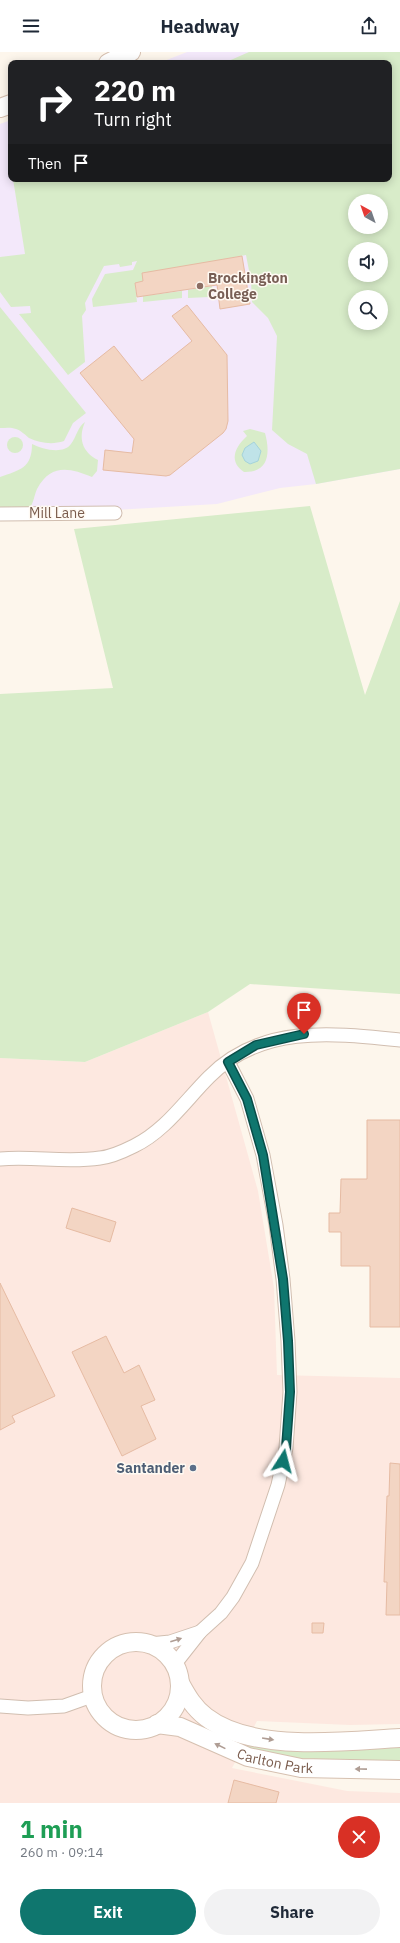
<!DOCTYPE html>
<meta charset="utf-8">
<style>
:root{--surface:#fff;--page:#f2f2f3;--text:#1f2937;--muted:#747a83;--accent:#0f766e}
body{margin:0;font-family:"IBM Plex Sans",sans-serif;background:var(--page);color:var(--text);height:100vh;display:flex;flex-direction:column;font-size:15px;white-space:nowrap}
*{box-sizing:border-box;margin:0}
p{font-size:13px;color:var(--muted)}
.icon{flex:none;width:22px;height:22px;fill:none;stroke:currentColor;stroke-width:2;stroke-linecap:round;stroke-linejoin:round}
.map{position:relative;height:1751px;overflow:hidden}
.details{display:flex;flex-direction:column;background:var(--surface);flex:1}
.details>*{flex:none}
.hud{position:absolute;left:8px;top:8px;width:384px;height:122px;border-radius:8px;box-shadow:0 2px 10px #0003;background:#202124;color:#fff;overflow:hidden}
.needle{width:26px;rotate:320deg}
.buttons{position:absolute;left:348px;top:142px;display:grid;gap:8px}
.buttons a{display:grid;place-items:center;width:40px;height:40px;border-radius:50%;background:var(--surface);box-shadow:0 2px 10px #0003;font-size:20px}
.pin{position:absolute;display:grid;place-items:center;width:34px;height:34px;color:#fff;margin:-41px -17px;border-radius:50% 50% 50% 0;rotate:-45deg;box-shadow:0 0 4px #0007}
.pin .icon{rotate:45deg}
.me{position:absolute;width:44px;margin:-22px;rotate:9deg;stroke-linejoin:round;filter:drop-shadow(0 0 3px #0008)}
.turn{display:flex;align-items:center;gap:14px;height:84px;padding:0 20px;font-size:18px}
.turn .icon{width:52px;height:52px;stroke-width:2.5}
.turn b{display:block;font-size:28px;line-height:34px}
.then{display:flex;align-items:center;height:38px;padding:0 20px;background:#0003;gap:8px;font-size:15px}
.round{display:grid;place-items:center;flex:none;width:42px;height:42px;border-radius:21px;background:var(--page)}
.summary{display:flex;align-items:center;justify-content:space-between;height:68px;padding:0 20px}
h1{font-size:24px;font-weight:700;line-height:30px;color:#1e9e55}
.button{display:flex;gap:8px;margin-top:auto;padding:8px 20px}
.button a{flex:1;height:46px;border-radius:24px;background:var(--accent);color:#fff;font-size:16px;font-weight:700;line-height:46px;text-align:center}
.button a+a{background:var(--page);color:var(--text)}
header{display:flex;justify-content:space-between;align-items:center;height:52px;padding:0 20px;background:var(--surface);font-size:18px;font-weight:700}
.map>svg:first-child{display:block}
.commercial{fill:#fde8e0}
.education{fill:#f3e8fa;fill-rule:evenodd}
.green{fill:#d8ecc9;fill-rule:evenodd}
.water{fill:#bfe3e8;stroke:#a5d3da}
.building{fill:#f3d5c3;stroke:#e6bba3}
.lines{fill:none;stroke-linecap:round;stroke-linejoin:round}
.street-casing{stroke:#d1beb0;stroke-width:15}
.secondary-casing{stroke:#d6c0b0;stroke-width:20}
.street{stroke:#fff;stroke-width:13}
.secondary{stroke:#fff;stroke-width:18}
.oneway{fill:#af9d94}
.route-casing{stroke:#0a4d48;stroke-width:10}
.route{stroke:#0f766e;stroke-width:7}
.education-dot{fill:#8d6e63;stroke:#fffaf3;stroke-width:1.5}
.service-dot{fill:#5c6f8a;stroke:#fffaf3;stroke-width:1.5}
.labels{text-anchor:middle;stroke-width:3;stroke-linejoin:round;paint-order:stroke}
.education-label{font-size:14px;font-weight:bold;fill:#785e54;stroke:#fffaf3;text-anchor:start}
.street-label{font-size:14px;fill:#7a5c4d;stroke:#fffaf3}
.service-label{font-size:14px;font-weight:bold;fill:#4e5e75;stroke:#fffaf3;text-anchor:end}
</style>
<header><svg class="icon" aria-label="menu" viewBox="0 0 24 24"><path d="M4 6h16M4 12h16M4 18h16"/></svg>Headway<svg class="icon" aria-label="share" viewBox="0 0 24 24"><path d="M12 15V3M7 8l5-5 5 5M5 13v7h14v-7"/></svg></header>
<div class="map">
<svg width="400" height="1751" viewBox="0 0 400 1751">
<rect width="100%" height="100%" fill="#fdf6ec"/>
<path class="commercial" d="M208,960L258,1139L274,1236L277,1323L400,1326V1672L350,1673L257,1669L232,1716L347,1739L400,1741V1751H0V1006L85,1010Z"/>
<path class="education" d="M187,0H400V417L316,432L280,436L217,452L115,458L0,457V72L11,68V127H389V11H159ZM355,149H381V175H355ZM355,197H381V223H355ZM355,245H381V271H355Z"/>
<g class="green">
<path d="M249,0H400V417L316,432L307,402L288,392L272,378L277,284L268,266L252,250L251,229L246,203L220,208L221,218L135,231L137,250L93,255L92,247L105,222L133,218L137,209L132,210V213L120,215L119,212L104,214L85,251L86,258L82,264L85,310L68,323L19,262L31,261L30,254L11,255L0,240V205L25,202L13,127H389V11H224ZM355,149H381V175H355ZM355,197H381V223H355ZM355,245H381V271H355Z"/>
<path d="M212,234L213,240L209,245L188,246V238Z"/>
<path d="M182,239V246L143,250V244Z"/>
<path d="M0,255L86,361L73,371L64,389C52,393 40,391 29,386C25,383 22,379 16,377C11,375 5,376 0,376Z"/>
<path d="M85,370C78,386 82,400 98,408L97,419L92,425C70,416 51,411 37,437C34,444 34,450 29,457H0V425C20,418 32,416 32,392C42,397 63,403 71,392C77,384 77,376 85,370Z"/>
<path d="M250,377L265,381C270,399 270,421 244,420C228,409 235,395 247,384L243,379Z"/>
<circle cx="15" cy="393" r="8"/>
<path d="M310,454L365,643L400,549V942L250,932L208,960L85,1010L0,1006V642L113,636L74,477Z"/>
<path d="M204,1673L400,1693V1710L313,1709L258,1700L201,1676Z"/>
</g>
<path class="water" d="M254,390L261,399L258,409L250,412L245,409L242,403L245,396Z"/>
<g class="building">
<path d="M242,204L250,252L220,257L217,233L137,245L135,231L143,229L142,221Z"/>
<path d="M187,253L227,303L228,369L226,377L223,381L170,423L166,424L103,418L105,398L132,401L134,387L80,321L114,294L142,329L192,289L172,264Z"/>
<path d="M367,1068H400V1275H370V1214H341V1180H329V1161H340L341,1127H367Z"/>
<path d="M72,1156L116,1170L110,1190L66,1176Z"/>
<path d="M0,1231L55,1344L12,1364L15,1370L0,1378Z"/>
<path d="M106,1284L124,1321L139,1313L155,1348L141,1354L156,1387L122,1404L72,1300Z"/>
<path d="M390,1411L400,1412V1563H386L387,1530H384L387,1444H389Z"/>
<path d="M312,1571H324L323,1581H312Z"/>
<path d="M234,1728L279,1740L276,1751H228Z"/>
</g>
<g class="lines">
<g class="street-casing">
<g id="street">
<path d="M0,462L115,461"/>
<path d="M0,1107C33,1104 67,1111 100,1106C111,1105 124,1099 134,1094C165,1079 185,1049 209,1025C261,972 333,981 400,988"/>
<path d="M150,1592L170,1590L200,1580"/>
<path d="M174,1613L200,1580L221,1561L233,1545L252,1511L278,1433L286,1396L290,1340L288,1289L283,1227L276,1173L263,1103L247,1047L228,1010"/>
<path d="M0,1654L28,1656L64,1654L92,1644"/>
</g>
</g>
<g class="secondary-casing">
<g id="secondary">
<path d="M108,11L131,0"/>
<path d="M0,56L11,52"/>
<circle cx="136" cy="1634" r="44"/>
<path d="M180,1631C187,1644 194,1656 206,1665C253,1701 344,1689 400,1686"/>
<path id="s1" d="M157,1672L180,1675L248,1705L301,1716L400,1718"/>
</g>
</g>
<use href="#street" class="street"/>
<use href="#secondary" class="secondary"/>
</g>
<defs><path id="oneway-solid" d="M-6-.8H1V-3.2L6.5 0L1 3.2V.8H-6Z"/></defs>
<g class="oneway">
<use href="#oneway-solid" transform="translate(176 1588) rotate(-18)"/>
<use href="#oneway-solid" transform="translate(268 1687) rotate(9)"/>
<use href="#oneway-solid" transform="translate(220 1694) rotate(-154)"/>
<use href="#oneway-solid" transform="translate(361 1717) rotate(-179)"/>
</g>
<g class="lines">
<g class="route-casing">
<path id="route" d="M283,1409L286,1396L290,1340L288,1289L283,1227L263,1103L247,1047L228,1010L256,993L304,982"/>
</g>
<use href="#route" class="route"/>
</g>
<circle class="education-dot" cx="200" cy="234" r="4"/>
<circle class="service-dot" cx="193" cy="1416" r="4"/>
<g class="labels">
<g class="education-label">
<text x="208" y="231">Brockington<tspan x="208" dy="16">College</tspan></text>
</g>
<g class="street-label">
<text x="57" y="466">Mill Lane</text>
<text dy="5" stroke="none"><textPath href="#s1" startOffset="125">Carlton Park</textPath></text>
</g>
<g class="service-label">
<text x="185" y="1421">Santander</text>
</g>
</g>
</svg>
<div class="buttons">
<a><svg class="needle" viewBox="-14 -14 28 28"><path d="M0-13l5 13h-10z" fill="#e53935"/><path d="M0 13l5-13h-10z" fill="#747a83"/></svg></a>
<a><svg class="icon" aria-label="sound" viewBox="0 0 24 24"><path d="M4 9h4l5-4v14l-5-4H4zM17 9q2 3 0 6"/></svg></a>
<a><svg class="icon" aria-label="search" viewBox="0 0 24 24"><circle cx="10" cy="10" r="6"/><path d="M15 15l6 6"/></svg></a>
</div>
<div class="pin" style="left:304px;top:982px;background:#d93025"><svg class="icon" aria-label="arrive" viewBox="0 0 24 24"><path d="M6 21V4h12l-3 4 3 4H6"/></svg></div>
<svg class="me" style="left:283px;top:1409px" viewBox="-20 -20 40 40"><path d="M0-17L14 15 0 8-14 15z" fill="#0f766e" stroke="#fff" stroke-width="4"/></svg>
<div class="hud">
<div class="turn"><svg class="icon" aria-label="right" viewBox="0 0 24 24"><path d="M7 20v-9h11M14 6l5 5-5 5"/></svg><div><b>220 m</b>Turn right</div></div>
<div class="then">Then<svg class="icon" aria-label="arrive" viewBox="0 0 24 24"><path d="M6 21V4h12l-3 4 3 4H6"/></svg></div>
</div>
</div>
<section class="details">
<div class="summary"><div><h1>1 min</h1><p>260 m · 09:14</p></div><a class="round" style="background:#d93025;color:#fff"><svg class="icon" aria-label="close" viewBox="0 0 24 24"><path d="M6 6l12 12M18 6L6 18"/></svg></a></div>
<div class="button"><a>Exit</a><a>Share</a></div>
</section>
